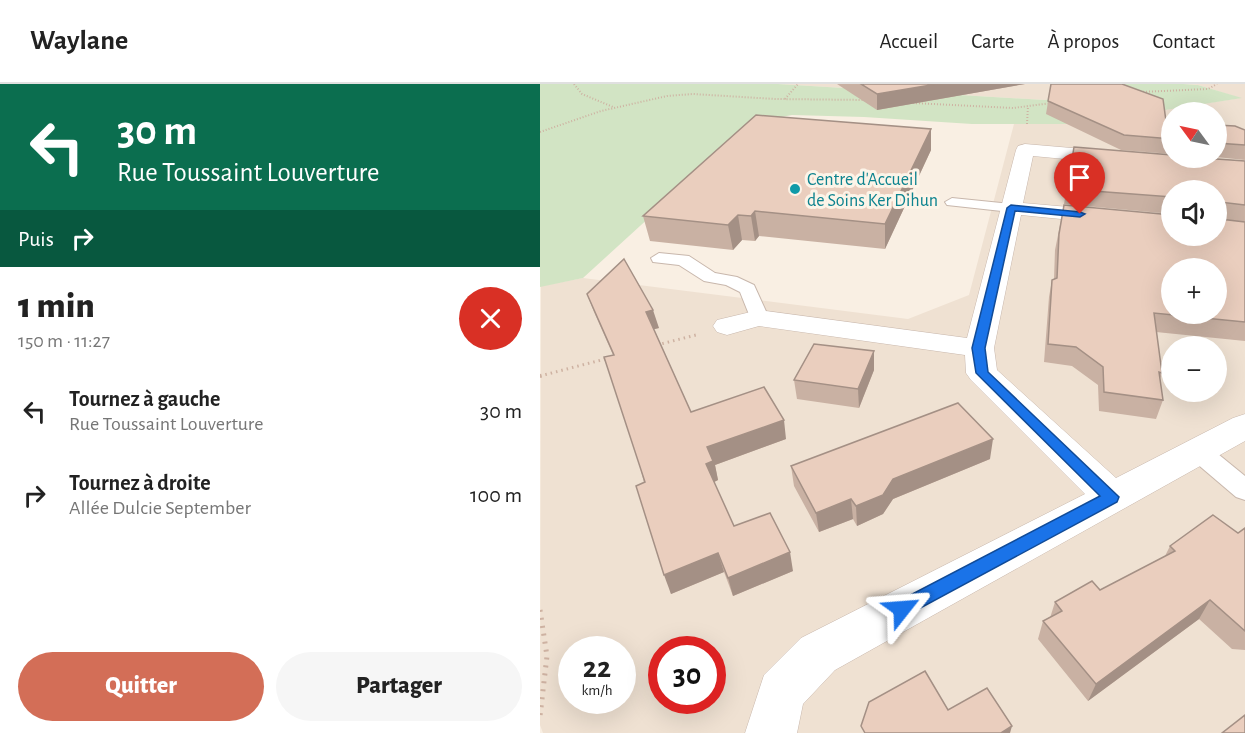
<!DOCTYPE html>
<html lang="fr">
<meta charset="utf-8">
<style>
:root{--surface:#fff;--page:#f6f6f6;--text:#222;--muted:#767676;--line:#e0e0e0;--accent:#d36e57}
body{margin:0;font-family:"Alegreya Sans",sans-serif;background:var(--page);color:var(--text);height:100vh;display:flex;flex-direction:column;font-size:22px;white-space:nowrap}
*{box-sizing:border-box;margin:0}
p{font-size:20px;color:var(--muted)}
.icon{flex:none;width:33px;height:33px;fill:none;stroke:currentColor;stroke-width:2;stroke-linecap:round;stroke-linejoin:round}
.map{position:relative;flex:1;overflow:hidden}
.sheet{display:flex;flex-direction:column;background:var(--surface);width:540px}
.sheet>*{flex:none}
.hud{background:#0b6e4f;color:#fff;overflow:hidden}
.needle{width:39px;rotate:303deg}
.tools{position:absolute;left:621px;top:18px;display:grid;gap:12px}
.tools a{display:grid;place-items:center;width:66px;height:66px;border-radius:50%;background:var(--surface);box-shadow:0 6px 24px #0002;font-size:30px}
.speed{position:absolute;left:18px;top:552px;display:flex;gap:12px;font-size:30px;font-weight:700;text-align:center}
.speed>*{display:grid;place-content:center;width:78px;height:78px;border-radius:50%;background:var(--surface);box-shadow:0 6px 24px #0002;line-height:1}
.speed small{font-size:15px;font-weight:400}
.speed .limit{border:9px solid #d22;background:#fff;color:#111}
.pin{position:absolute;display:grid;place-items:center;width:51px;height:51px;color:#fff;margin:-62px -26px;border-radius:50% 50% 50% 0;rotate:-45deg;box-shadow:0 0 6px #0007}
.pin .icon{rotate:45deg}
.me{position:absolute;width:66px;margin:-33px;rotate:62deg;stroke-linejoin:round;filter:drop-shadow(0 0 4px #0008)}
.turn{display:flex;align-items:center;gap:21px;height:126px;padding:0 18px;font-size:27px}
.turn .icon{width:78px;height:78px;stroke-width:2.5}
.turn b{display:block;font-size:42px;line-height:51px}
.then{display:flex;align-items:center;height:57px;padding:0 18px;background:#0003;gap:12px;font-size:22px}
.round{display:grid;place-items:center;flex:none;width:63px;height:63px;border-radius:32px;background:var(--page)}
.head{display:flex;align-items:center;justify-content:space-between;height:102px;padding:0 18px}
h1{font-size:36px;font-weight:800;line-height:45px}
.button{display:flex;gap:12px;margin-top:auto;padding:12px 18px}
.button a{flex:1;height:69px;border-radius:36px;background:var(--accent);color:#fff;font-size:24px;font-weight:800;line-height:69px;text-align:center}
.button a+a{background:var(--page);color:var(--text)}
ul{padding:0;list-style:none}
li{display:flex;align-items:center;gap:18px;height:84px;padding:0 18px}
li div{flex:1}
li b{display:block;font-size:22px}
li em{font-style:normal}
header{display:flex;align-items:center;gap:36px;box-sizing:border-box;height:84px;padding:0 30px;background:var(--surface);border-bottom:2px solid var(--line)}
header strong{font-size:28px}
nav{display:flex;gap:33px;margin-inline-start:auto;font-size:21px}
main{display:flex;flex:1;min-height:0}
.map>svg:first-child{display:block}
.residential{fill:#efe1d2;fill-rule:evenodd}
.green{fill:#d2e4c4}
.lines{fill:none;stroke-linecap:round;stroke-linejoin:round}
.service-casing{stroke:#c8b7ac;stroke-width:2}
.minor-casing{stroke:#c8b7ac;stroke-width:1}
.path-far3{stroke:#ceb2a2;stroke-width:2;stroke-dasharray:1 2;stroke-linecap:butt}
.path-far2{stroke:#ceb2a2;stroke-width:3;stroke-dasharray:1.5 4;stroke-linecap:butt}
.path-far1{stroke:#ceb2a2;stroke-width:4;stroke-dasharray:1.5 4.5;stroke-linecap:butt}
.path{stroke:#ceb2a2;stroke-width:5;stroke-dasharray:2 6;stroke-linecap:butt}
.service{fill:#fff;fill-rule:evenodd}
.minor{fill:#fff;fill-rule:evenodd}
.wall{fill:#c9b1a3}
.shaded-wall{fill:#a49085}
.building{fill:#eacebe;stroke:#a49085;stroke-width:1.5;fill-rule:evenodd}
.route{fill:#1a73e8;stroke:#114b97;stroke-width:1.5}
.culture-dot{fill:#0f9aa8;stroke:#fcf4e8;stroke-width:2}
.labels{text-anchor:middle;stroke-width:6;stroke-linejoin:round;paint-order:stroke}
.far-culture-label{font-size:18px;fill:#0d838f;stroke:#fcf4e8;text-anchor:start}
</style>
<header>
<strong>Waylane</strong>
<nav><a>Accueil</a><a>Carte</a><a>À propos</a><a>Contact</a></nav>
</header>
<main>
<section class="sheet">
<div class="hud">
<div class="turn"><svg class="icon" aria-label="left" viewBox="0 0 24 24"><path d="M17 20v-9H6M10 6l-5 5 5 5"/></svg><div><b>30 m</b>Rue Toussaint Louverture</div></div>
<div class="then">Puis<svg class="icon" aria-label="right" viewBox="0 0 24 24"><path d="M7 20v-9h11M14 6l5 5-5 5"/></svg></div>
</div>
<div class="head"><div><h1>1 min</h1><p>150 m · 11:27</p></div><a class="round" style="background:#d93025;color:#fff"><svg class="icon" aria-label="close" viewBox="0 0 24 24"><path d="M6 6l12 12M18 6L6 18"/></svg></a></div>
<ul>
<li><svg class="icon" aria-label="left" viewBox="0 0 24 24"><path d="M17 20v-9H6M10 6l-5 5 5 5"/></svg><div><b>Tournez à gauche</b><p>Rue Toussaint Louverture</p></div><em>30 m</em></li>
<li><svg class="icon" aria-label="right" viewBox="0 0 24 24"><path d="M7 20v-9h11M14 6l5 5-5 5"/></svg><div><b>Tournez à droite</b><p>Allée Dulcie September</p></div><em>100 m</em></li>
</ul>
<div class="button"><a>Quitter</a><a>Partager</a></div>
</section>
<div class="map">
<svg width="705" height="649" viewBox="0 0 705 649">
<rect width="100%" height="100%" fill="#f9efe3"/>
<g class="residential">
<path d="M238,0H581L505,16Z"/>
<path d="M643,0H705V649H3L0,641L1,202L43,194L368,235L429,211L474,40H536L700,14L658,1ZM632,28H676V74H632ZM632,106H676V152H632ZM632,184H676V230H632ZM632,262H676V308H632ZM32,566H82V616H32ZM122,566H172V616H122Z"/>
</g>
<path class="green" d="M0,0H238L505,16L581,0H643L658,1L702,14L536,40H432L324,33L252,31L214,38L43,194L0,203Z"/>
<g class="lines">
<g class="service-casing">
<g id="service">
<path d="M412,114L471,120L478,124L471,128L407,121L405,118Z"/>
<path d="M119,169L149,172L175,189L197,193L214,201L229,234L226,238H212L200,208L186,201L164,197L139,181L113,178L111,174Z"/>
<path d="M658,358L667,361L705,392V416L696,413L649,373L646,367L649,361Z"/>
</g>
</g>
<g class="minor-casing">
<path id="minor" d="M485,60L578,68L585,70L587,74L585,78L578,80L493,72L483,119L632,132V146L481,131L454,264L457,286L576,394L693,334L705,330V357L295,586L263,620L257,649H205L224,591L261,554L545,410L431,296L426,289L425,271L219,242L187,251L177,248L173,242L177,236L219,226L427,254L476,66L478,62Z"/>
</g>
<g class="path-far3">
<path d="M34,0L42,10L73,23"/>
<path d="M600,8L668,5L677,0"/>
<path d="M245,15L258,0"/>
<path d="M373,19L473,24L512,19"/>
<path d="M487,40L488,22"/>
<path d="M0,48L61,27L127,12L153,10L235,15L327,16"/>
<path d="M365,113L385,115"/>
</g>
<g class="path-far2">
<path d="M117,261L156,251"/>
<path d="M0,292L69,274"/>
</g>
<path class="path-far1" d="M0,292L5,291"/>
<path class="path" d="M0,526L7,572L0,632"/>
<use href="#service" class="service"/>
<use href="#minor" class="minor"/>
</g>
<g class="wall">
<path d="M297,0H485L337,26Z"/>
<path d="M511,0L626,37L632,38V70L581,66L506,30Z"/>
<path d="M676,41L705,46V76L676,73Z"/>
<path d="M391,45V66L345,165L219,152L215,157L202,156L193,166L110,157L103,132Z"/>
<path d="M534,63L705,77V257L616,248L622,289L620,295L623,316L616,335L559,327L558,301L532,282L504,278L509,213L512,196L514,195L515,166L524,121L676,152L632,106V130L524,120Z"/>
<path d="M47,210L119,244L114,245L151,328L246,355L175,381L178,396L174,398L194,442L253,487L193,512L184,488L131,510L73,271L54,228Z"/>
<path d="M334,267V286L319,324L257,315L254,296Z"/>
<path d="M450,375L353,415L343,430L317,442L313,435L279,448L254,402L251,382Z"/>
<path d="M705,444V566L692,565L659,535L548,617L498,555L503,537L510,534L515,518L560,506L625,472L630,462L698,449Z"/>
</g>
<g class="shaded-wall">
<path d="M397,0H485L337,26V10Z"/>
<path d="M391,45V66L345,165V140Z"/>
<path d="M215,127L219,152L215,157L211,132Z"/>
<path d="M198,131L202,156L193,166L188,141Z"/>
<path d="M113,226L119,244L111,246L106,228Z"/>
<path d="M334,267V286L319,324L318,305Z"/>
<path d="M244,336L246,355L175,381L178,396L172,399L166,380L167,363Z"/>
<path d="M453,355L450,375L353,415L343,430L317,442L316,422L353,395Z"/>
<path d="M311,415L313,435L279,448L276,429Z"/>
<path d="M250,468L253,487L193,512L188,494Z"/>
<path d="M178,469L184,488L131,510L124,491Z"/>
<path d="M670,516L659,535L548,617L556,600Z"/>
<path d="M472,642L470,649H461Z"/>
</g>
<g class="building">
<path d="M321,0H397L337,10Z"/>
<path d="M511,0H582L623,15L626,37L632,38V55L584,51L508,17Z"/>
<path d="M216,31L391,45L345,140L215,127L211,132L198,131L188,141L103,132Z"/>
<path d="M676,41L695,42L705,46V61L676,59Z"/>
<path d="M534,63L632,71V74H662L705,77V121L680,118V135L705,138V238L614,229L622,289L619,288L623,316L564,308L563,283L536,263L508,260L512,196L517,194L519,150L524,121L632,131V152H676V106H632V113L527,105ZM632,184H676V230H632Z"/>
<path d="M84,175L113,226L106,228L151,328L224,303L244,336L167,363L173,377L166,380L194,442L230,429L250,468L188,494L178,469L124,491L96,402L105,398L64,273L74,271L47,210Z"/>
<path d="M274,260L334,267L318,305L254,296Z"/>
<path d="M418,319L453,355L353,395L343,411L316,422L311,415L276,429L251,382Z"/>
<path d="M673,431L698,449L705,444V547L670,516L556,600L503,537L522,527L515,518L552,497L560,506L635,467L630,462Z"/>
<path d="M385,587L408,626L447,604L472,642L461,649H325L321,642L329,618Z"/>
<path d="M705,631V649H682Z"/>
</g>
<path class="route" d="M471,121L540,128L545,130L540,133L475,127L445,264L448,288L579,413L577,418L362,534L355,531L353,525L355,519L560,412L436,289L432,264L467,124Z"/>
<circle class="culture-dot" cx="255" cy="105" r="6"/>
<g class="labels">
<g class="far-culture-label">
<text x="267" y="101">Centre d'Accueil<tspan x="267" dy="21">de Soins Ker Dihun</tspan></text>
</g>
</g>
</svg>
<div class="tools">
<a><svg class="needle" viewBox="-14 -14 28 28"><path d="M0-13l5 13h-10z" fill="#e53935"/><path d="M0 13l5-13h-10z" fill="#767676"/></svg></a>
<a><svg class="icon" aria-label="sound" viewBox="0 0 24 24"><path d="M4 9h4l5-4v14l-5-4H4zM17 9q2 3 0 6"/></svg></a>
<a>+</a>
<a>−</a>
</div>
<div class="speed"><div>22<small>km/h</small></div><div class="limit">30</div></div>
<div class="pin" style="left:540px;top:130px;background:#d93025"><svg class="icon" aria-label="arrive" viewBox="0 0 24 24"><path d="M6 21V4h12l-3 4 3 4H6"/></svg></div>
<svg class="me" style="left:362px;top:525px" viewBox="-20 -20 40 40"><path d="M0-17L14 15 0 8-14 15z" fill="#1a73e8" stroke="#fff" stroke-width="4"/></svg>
</div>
</main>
